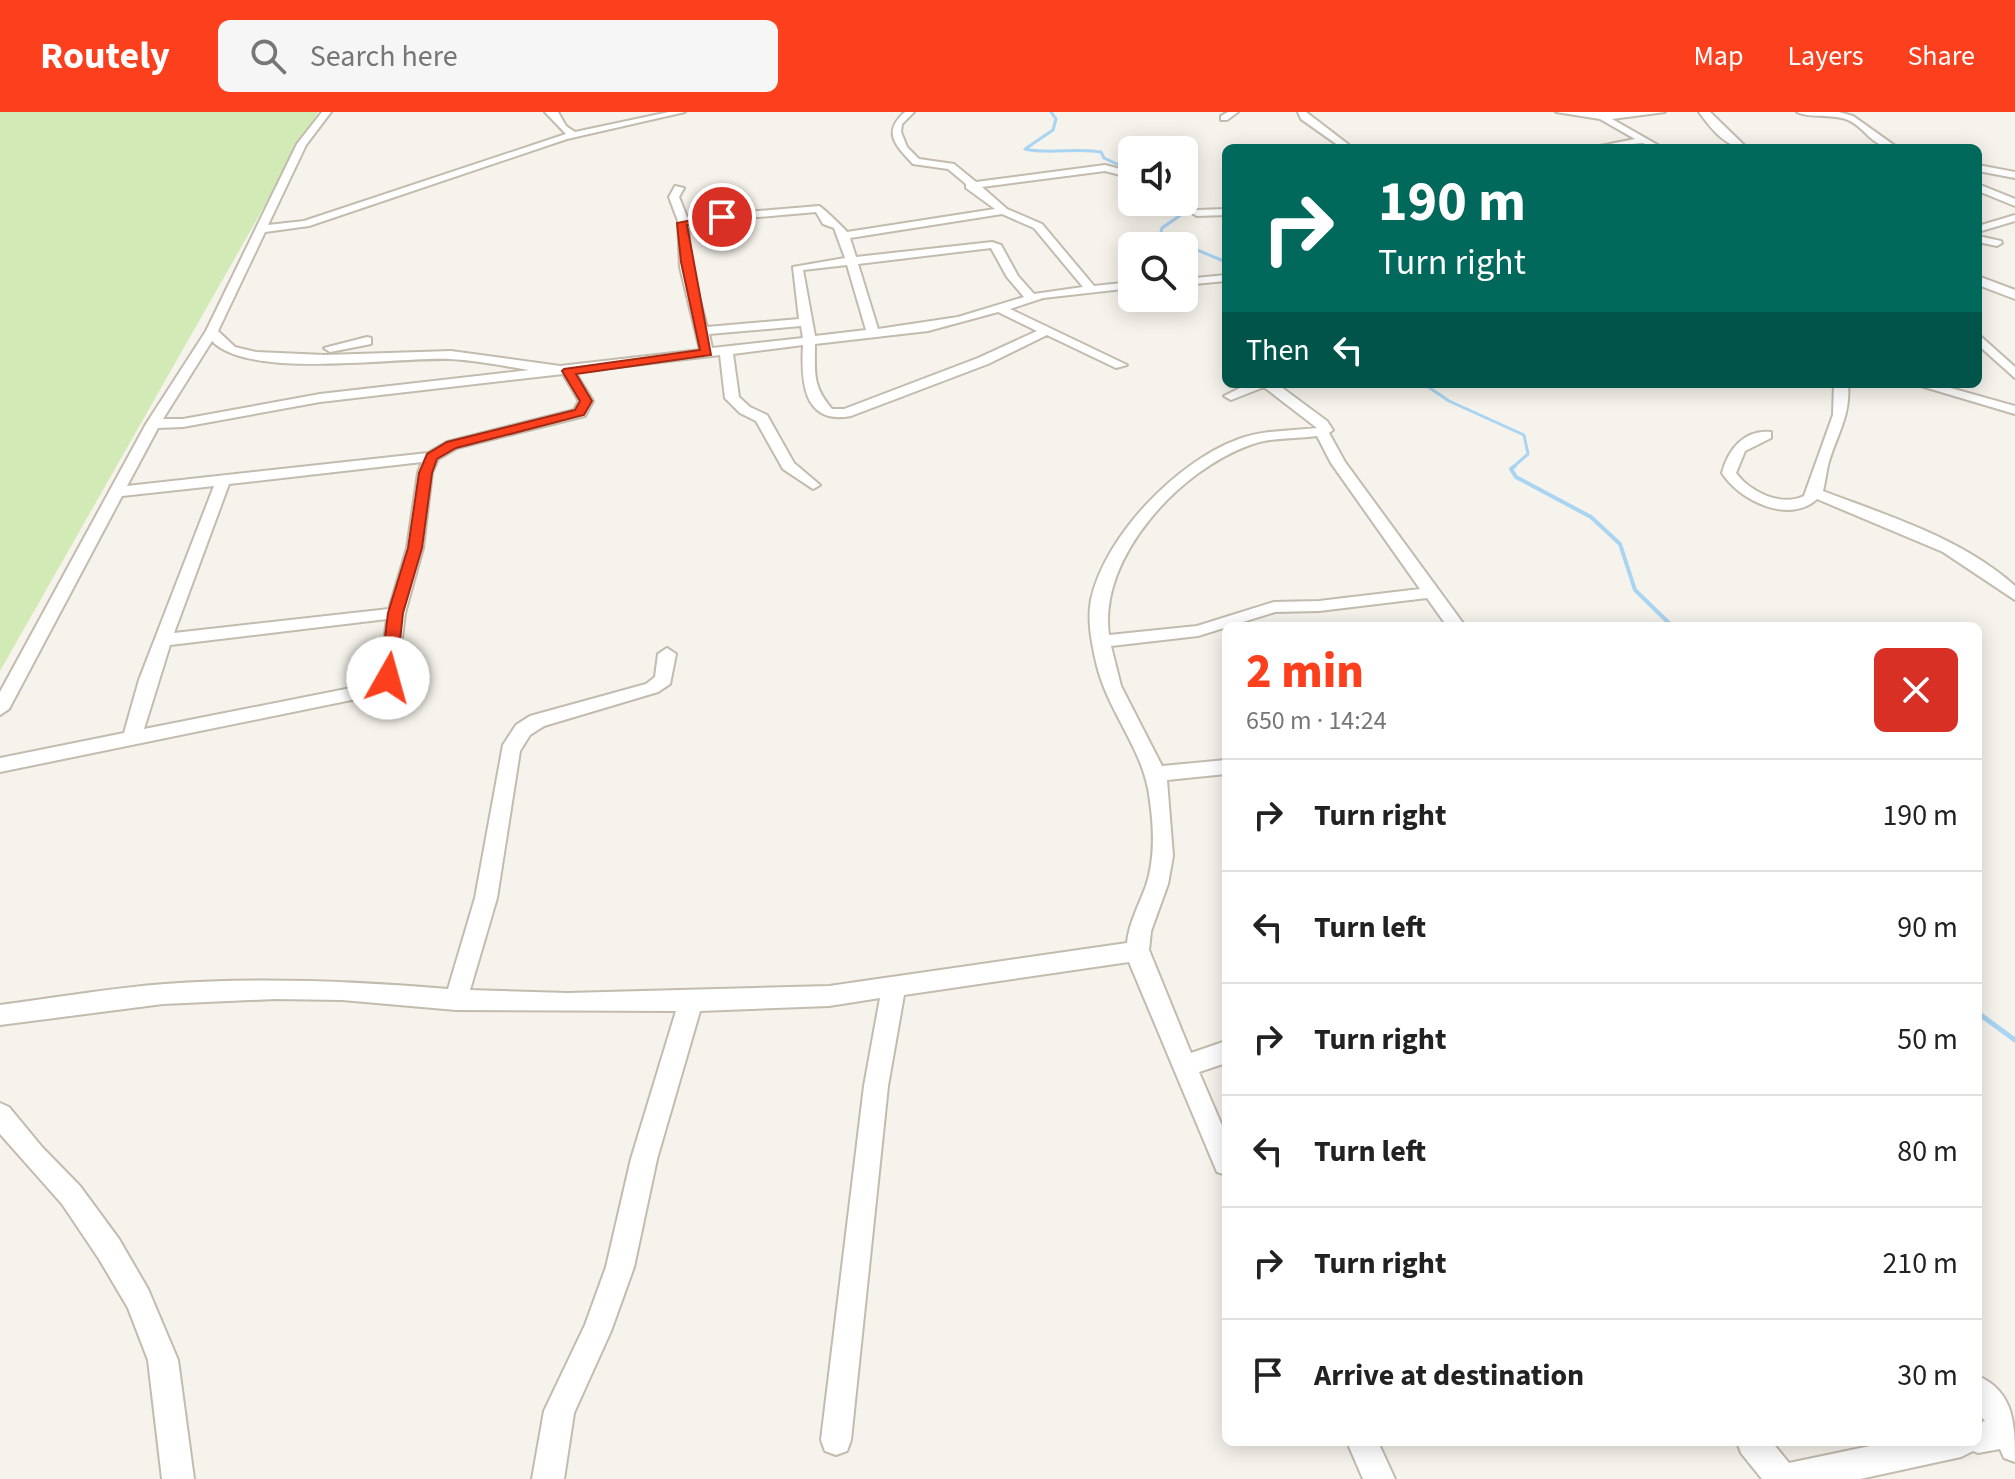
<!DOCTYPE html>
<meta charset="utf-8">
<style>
:root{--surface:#fff;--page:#f6f6f6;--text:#222;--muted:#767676;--line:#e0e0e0;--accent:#fc3f1d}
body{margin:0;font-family:"Source Sans 3",sans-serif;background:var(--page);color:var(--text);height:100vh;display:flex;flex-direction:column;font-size:30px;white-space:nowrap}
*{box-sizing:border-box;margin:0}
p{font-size:26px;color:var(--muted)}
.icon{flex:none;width:44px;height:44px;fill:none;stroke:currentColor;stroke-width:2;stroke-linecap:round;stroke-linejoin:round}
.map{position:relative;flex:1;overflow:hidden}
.side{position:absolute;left:1222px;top:510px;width:760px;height:824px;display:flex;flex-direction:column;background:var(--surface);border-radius:12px;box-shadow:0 4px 20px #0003}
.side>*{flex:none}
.top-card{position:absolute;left:1222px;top:32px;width:760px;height:244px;border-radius:12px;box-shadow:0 4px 20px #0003;background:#00695c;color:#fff;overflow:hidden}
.buttons{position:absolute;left:1118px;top:24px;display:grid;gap:16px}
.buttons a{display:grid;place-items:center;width:80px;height:80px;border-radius:12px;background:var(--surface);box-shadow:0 4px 20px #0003;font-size:40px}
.pin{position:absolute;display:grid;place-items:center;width:68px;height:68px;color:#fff;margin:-34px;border:4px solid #fff;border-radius:50%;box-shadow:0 2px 8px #0007}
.me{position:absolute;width:88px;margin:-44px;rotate:7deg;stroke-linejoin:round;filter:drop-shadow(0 0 6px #0008)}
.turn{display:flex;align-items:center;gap:28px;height:168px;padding:0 24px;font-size:36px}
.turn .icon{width:104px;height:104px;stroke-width:2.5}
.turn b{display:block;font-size:56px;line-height:68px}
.then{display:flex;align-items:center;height:76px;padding:0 24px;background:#0003;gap:16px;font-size:30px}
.round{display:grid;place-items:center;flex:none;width:84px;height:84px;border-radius:12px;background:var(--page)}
.overview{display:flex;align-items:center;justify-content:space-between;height:136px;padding:0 24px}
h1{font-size:48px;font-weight:800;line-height:60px;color:var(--accent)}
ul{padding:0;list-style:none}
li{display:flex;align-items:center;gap:24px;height:112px;padding:0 24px;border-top:2px solid var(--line)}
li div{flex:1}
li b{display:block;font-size:30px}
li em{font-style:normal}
header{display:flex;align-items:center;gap:48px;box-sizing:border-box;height:112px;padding:0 40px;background:var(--accent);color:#fff}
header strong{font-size:38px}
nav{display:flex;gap:44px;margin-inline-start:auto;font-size:28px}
.search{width:560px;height:72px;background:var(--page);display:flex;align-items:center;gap:20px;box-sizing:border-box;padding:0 28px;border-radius:12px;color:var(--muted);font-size:30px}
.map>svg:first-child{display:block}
.green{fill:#d2eab5}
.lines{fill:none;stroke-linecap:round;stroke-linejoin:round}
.stream-far2{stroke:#a9d4f2;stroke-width:3}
.stream-far1{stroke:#a9d4f2;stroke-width:4}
.stream{stroke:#a9d4f2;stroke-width:5}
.minor-casing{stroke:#c2bbae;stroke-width:4}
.tertiary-casing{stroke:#c2bbae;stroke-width:4}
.minor{fill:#fff;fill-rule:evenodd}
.tertiary{fill:#fff;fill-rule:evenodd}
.route{fill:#fc3f1d;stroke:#a42913;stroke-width:2}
</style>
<header>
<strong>Routely</strong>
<div class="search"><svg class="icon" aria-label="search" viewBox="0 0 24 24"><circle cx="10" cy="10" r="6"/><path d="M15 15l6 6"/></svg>Search here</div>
<nav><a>Map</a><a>Layers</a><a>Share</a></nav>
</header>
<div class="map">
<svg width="2015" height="1367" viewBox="0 0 2015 1367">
<rect width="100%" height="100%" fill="#f6f3ec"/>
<path class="green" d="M0,0H318L0,559Z"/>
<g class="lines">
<g class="stream-far2">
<path d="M1051,0L1056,7L1053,18L1025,37C1050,43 1076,35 1101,40L1104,46L1132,59"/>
<path d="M1184,76L1192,82V95L1162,116L1161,120L1166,125L1226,150"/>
<path d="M1424,272L1449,289L1524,323L1528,342L1512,356"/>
</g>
<path class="stream-far1" d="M1515,354L1511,357L1516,365L1591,405L1620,432L1635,478L1672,514"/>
<path class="stream" d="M1978,901L2015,928"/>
<g class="minor-casing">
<g id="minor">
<path d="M322,0H331L306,33L268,113L304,109L566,22L545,0H558L566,14L575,20L669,0H685L567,27L309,114L265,120L218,219L235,235L256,240L325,243L451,239L560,254L700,238L680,155L678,109L669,85L675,74L684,76L679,85L687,105L819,94C822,95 845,117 847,120L995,97L966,76V72L948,57L913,52C895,33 882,20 905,0H914L902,12L901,20L907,35L919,47L954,52L976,70L1105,53L1132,60V66L1105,59L982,75L1007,97L1042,112L1094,174L1132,170V176L1043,186L1010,197L1127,253L1116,256L1047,223L988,252L851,304C803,313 801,269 803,233L733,242L739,285L750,295L767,303L794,351L820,373L813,377L783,357L756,309L740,301L725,286L720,243L575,260L593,289L585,304L457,336L438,347L432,361L423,436L405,501L397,566L390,576L371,584L0,660V646L124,621L139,568L214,374L122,384L9,597L0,603V580L146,312L206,219L297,32ZM816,100L823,112L834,116L845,146L793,155L799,207L707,215L691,155L688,111ZM1002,102L1034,116L1083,175L1034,182L1018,164L1001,133L992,130L856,145L850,126ZM991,136L1007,165L1024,185L958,205L878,217L858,152ZM847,153L866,218L815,224L803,158ZM998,200L1037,219L978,246L844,297H832C812,274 815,261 815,232L928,219ZM801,214L803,226L712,236L709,222ZM212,229C249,268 395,245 449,247C476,248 503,254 529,258L320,282L183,307H163ZM563,262L579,289L574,298L447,330L428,341L127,374L158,316L183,315L320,290ZM422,350L418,361L407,436L389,497L174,521L229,372ZM387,507L379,566L366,573L144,617L170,533Z"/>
<path d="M1228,0H1238L1227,8H1221V4Z"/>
<path d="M1298,0H1306L1353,36H1342L1301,7Z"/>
<path d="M1556,0H1665L1612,7L1663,36H1651L1643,31L1590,36L1635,27L1600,7Z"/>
<path d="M1797,0H1839L1853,4L1898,36C1870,36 1868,17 1848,8C1831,1 1811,7 1797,0Z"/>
<path d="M1978,53L2015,60V66L1978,59Z"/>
<path d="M1978,72L2015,87V94L1978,79Z"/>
<path d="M1226,97V103L1197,104L1192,101L1197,98Z"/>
<path d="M2015,103V109L1978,120V114Z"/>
<path d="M1978,124L2001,129L2002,131L1997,134L1978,130Z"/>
<path d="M1226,163V169L1184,173V167Z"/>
<path d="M1978,222L2015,255V266L1978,233Z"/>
<path d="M367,225L371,226V232L330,240L324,236Z"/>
<path d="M1248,272H1277L1327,309L1333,318L1329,321L1345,350L1465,514H1447L1427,486L1319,499L1275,500L1198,524L1111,534L1121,574L1162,654L1226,648V662L1167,668L1173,744L1168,772L1151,819L1149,838L1191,941L1226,929V951L1199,960L1226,1023V1063L1217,1060L1129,850L904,883L888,974L851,1328L847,1339L836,1343L825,1339L821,1328L864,974L880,886L829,894L700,899L657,1047L634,1155L611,1219L574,1301L564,1367H532L544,1299L585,1213L606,1155L631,1047L676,899L456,898L342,888L275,887L163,892L0,913V893C55,886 110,876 165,872C260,865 353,869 448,877L475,786L503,633L516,613L530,604L646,572L655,565L658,542L667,536L676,542L670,572L658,580L544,614L530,623L520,639L497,786L470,878L568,881L829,874L1127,831C1129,811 1139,793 1146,774C1155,747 1154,717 1150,689C1145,639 1109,602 1097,554C1092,533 1087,509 1091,488C1105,423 1178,349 1239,327C1264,318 1291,319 1317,316L1264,275L1231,288L1224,284ZM1317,324L1331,351L1420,477L1319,489L1274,490L1197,514L1109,523C1098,445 1180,358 1250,333C1271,325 1295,327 1317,324Z"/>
<path d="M1834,272H1848C1851,304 1836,324 1828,353C1826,362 1825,371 1823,379C1888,404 1962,426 2015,474V488L1943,440L1817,387C1789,413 1739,388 1722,361C1728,338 1744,317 1771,320V326L1745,339L1736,361C1750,380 1781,395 1804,384L1833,303Z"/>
<path d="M1914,272H1936L2015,294V302Z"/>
<path d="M0,991L9,995L42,1035L80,1074L119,1127L148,1177L178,1248L194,1367H162L148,1248L128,1196L99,1147L62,1092L0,1022Z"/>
<path d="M1978,1264C2015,1280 2015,1314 2015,1350L2004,1346L2000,1337L1978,1341L1973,1339L1961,1345L1860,1367H1762L1741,1341L1737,1330H1772L1789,1351L1889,1330H1978V1311L1985,1309L1978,1301Z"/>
<path d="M1347,1330H1378L1395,1367H1363Z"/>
</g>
</g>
<g class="tertiary-casing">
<g id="tertiary">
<path d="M1699,0H1710L1747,36C1725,36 1711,16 1699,0Z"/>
<path d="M1978,164L2015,178V187L1978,173Z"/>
</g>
</g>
<use href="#minor" class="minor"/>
<use href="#tertiary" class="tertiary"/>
</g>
<path class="route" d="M722,102L726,107L687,113L711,243L576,262L592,289L584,303L456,336L437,347L432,361L422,436L403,501L396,566L394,569H382L380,566L388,501L408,436L419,361L427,342L447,330L575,298L580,289L562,259L564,257L700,238L681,150L677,111Z"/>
</svg>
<div class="buttons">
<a><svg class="icon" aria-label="sound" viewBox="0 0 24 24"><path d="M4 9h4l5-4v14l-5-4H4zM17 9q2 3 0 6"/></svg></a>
<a><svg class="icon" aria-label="search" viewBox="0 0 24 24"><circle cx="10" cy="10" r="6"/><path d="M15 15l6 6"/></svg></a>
</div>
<div class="pin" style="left:722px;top:105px;background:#d93025"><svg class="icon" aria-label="arrive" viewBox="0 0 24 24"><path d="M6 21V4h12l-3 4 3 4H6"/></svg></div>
<svg class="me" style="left:388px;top:566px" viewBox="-20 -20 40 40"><circle r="19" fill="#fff"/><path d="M0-13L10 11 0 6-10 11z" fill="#fc3f1d"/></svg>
<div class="top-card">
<div class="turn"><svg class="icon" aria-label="right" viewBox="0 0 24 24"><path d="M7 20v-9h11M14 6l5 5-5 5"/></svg><div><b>190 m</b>Turn right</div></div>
<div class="then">Then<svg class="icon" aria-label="left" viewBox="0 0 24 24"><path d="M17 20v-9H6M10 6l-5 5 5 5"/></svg></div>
</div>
<section class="side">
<div class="overview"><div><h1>2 min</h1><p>650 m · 14:24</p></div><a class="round" style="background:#d93025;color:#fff"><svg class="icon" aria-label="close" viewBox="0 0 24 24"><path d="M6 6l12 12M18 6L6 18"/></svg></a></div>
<ul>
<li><svg class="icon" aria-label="right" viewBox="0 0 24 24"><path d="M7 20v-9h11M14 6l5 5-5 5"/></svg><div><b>Turn right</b></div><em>190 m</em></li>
<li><svg class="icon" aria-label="left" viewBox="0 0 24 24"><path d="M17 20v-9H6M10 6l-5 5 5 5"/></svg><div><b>Turn left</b></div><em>90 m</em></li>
<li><svg class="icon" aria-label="right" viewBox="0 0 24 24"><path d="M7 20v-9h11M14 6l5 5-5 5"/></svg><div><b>Turn right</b></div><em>50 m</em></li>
<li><svg class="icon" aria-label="left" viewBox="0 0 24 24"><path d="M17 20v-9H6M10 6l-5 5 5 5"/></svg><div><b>Turn left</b></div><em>80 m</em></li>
<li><svg class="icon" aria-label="right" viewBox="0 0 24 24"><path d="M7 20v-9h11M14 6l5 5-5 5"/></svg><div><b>Turn right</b></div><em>210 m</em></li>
<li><svg class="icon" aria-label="arrive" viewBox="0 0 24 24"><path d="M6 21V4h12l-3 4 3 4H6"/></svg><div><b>Arrive at destination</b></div><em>30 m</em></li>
</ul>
</section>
</div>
